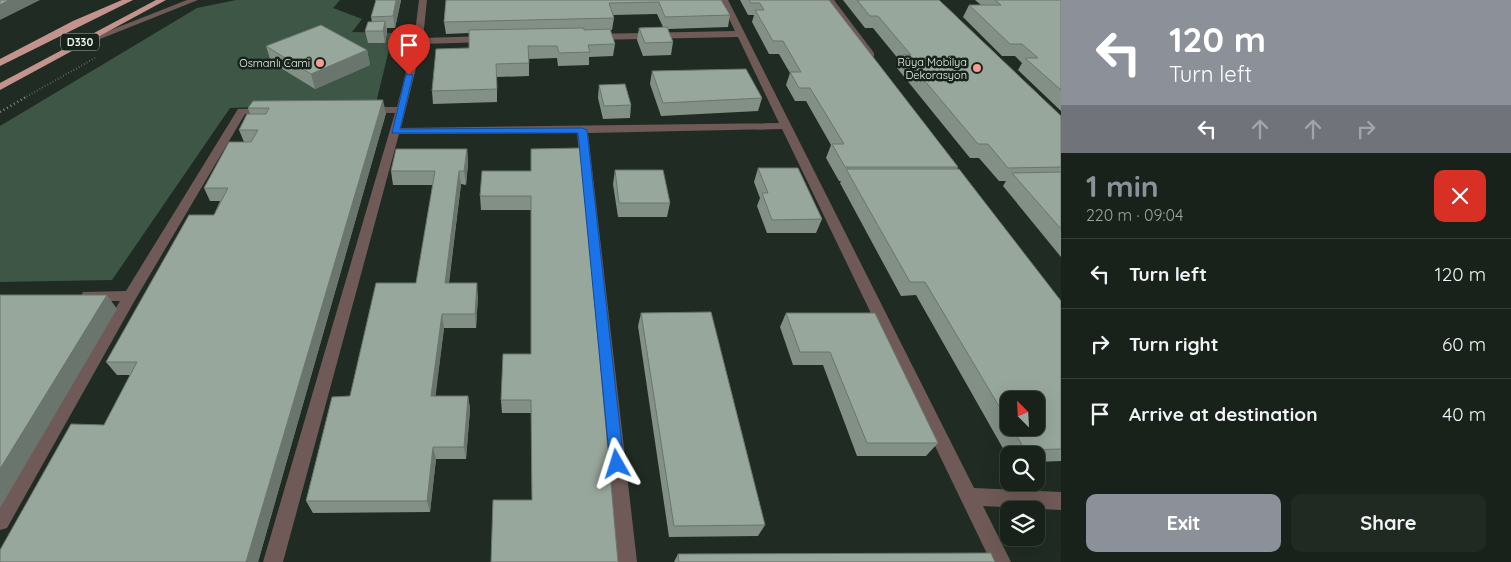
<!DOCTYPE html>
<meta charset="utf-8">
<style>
:root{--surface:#18211a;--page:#212923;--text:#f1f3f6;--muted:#9fa3a2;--line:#363e39;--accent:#8c9099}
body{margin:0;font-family:Quicksand,sans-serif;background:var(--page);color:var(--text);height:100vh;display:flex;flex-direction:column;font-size:19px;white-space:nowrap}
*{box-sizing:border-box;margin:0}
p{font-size:16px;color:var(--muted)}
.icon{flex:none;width:28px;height:28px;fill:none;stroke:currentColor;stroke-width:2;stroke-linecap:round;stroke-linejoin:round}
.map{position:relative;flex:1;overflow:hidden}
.sheet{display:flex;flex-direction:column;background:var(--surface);width:450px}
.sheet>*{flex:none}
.guide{background:#8c9099;color:#fff;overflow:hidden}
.needle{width:32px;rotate:336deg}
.tools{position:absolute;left:1000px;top:391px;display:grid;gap:10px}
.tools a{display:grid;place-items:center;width:45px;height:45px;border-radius:10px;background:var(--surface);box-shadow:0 5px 20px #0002,0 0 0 1px var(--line);font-size:25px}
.pin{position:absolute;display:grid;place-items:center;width:42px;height:42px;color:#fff;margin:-51px -21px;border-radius:50% 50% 50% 0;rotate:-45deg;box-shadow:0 0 5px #0007}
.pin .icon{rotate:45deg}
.me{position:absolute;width:55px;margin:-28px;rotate:354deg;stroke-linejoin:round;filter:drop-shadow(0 0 4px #0008)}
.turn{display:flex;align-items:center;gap:18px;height:105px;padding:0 25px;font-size:22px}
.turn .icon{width:65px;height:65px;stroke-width:2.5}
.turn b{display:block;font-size:35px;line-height:42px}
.lanes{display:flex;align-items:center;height:48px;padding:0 25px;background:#0003;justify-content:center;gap:25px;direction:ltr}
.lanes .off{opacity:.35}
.round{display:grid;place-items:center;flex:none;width:52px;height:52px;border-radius:10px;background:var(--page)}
.head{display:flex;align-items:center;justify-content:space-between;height:85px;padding:0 25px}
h1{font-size:30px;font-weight:800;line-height:38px;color:var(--accent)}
.action{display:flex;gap:10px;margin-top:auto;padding:10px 25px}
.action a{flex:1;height:58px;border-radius:10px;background:var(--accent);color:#fff;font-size:20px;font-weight:800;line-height:58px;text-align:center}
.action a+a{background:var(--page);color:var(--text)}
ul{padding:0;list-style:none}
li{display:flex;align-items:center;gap:15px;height:70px;padding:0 25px;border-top:1px solid var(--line)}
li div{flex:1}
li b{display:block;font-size:19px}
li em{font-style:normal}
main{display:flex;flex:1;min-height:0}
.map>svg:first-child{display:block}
.green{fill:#3e5646}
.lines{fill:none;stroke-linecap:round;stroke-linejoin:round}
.path-far1{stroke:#87918a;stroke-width:2;stroke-dasharray:0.5 2.5;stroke-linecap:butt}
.path{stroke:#87918a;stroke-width:2.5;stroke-dasharray:1 3;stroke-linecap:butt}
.minor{fill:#6f5a57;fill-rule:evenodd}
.trunk{fill:#c3948e;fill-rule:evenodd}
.wall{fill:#839086;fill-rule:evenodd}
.shaded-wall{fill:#6a756d}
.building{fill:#98a79c;stroke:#6a756d}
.route{fill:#1a73e8;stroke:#114b97}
.poi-dot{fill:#f59c93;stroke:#16221a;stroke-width:2}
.labels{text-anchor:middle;stroke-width:5;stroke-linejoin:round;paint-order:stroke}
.shield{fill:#16221a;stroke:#acb5ae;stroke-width:1}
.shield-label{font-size:11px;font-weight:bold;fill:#ecf4ee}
.far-poi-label{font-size:11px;fill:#ecf4ee;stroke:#16221a;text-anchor:end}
</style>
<main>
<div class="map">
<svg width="1061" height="562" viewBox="0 0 1061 562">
<rect width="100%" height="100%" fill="#202c23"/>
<path class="green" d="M236,0H340L333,8L362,19L352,32L393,33L376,103L230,108L112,280L0,282V126L197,8Z"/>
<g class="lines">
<path class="path-far1" d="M24,98L95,58"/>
<path class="path" d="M0,112L26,97"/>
<g class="minor">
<path d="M187,0H198L85,45L78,43Z"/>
<path d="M419,0H427L423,38L487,36L491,39L487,42L422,44L401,128L779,123L738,37L593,40L589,37L593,34L735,31L720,0H728L974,488L1061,492V510L983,506L1011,562H991L782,129L588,133L637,562H617L577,133L399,134L283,562H263L395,113H367L362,110L367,107H397L414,41Z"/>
<path d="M826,0H834L874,53V57H868Z"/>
<path d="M268,108L272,109V113L245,114L135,300L7,528L0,530V503L120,301H88L83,300L81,296L83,292L126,291L238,109Z"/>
</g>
<g class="trunk">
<path d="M122,0H133L0,66V59L73,21Z"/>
<path d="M156,0H166L0,90V83Z"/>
</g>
</g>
<g class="wall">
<path d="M376,0H401L395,28H387V33L385,43H368L365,31L372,22L371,17Z"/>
<path d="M446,0H721L730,15L728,27L668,29L673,42L671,55L643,56L637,40L639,28L663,27L657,14L613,15L614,18L612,30H610L615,44L613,56L589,57V65L558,66L557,58L529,59V76L497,77V102L433,104L432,91L469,48V33L446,34L444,22Z"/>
<path d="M740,0H829L958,167L957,169L1061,301V461L1036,462V455H1009V459L916,295L901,296L840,183L841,181H839L826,158L831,145L806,101H795L786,85L790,73L779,54H769L752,22L754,15H748ZM1009,400L1036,428H1009Z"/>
<path d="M843,0H939L1061,116V257L1003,186L1006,181H999L979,158H970L897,68L900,61L873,28H865Z"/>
<path d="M975,0H1061V111L1018,70L1022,63L1015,56H1002L963,17L969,5H981Z"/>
<path d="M266,46L367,50L370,65L315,89L271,62Z"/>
<path d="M652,71L762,98L758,111L661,116L650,84Z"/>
<path d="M599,85L631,105L630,118L603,119L598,98Z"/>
<path d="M253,101L386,113L258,562H0L104,425L130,375H117L106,362L214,215L220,201H210L204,188L244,142L239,130L250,114L248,108Z"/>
<path d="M467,149L468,163L466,185L461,184L449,283L478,296L476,328H444L435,396H468L470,409L466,459H436L430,512L313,513L306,501L350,396L416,283L433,185H393L391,171Z"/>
<path d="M758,168L822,219L816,233H767L757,206L760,198L754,182Z"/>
<path d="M615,170L670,203L667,217H618L613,184Z"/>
<path d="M531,171L532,500L531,413H502L501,400L531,354V210H481L480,196Z"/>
<path d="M641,313L765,525L758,536L669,537L638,326Z"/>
<path d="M786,313L938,443L926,456H857L823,365H793L780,327Z"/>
<path d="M678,554L995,562H674Z"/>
</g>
<g class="shaded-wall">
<path d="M9,0H40L0,20V5Z"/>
<path d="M396,0H401L395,28L393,16Z"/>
<path d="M385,21L387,33L385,43L383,31Z"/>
<path d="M367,50L370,65L315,89L311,74Z"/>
<path d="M383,100L386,113L258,562H246Z"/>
<path d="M467,149L468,163L466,185L464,171Z"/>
<path d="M459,171L461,184L447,296L445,283Z"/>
<path d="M477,283L478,296L476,328L475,314Z"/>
<path d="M107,295L117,309L0,508V469Z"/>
<path d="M442,314L444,328L434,409L431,396Z"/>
<path d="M468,396L470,409L466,459L464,447Z"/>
<path d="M433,447L436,459L430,512L427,501Z"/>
</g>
<g class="building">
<path d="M0,0H9L0,5Z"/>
<path d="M376,0H396L393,16L371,17Z"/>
<path d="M446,0H721L730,15L665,17L659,2L609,3L614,18L444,22Z"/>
<path d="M749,0H829L958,167H845L832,144H844L810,88H799L790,72H801L783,41H773L755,10H764L760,3H751Z"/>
<path d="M857,0H939L1061,116V167L1008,168L988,144H978L903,55H911L878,16H870Z"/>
<path d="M995,0H1061V90L1025,58H1038L1022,44H1010L969,5H1001Z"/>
<path d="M385,21L383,31H365L368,22Z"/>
<path d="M321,25L367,50L311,74L266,46Z"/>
<path d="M667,27L673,42L645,43L639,28Z"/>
<path d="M584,28V30L610,29L615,44L588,45L590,52L559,53L557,46H528L529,63L496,64L497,89L432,91L436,49L469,48V30Z"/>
<path d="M746,69L762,98L663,103L652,71Z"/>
<path d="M625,84L631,105L604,106L599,85Z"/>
<path d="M383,100L246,562H0V550L71,424L104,425L137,362H106L189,215H214L228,188H204L229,142H251L258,130H239L247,114H266L269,108H248L253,101Z"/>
<path d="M581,148L618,562H491L493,500H532L531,400H501L503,354H531V196H480L482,171H531V149Z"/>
<path d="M396,149H467L464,171H459L445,283H477L475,314H442L431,396H468L464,447H433L427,501H306L332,397L350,396L376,283H416L435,171H391Z"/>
<path d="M758,168H798L822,219L772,220L762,193H768Z"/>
<path d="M846,169H959L1061,301V449L1025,450L1012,428H1036V400H1009V423L925,282H910Z"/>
<path d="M615,170H663L670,203H619Z"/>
<path d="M1061,172V229L1012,173Z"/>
<path d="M0,295H107L0,469Z"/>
<path d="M711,312L765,525L674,526L641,313Z"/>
<path d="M786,313H875L938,443H867L830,352H800Z"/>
<path d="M991,553L995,562H679L678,554Z"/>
</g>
<path class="route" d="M406,74L413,75L400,129L582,128L587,130L624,464L622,469L617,471L612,469L610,464L578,133H392Z"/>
<g class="poi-dot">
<circle cx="320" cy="63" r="5"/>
<circle cx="977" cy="68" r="5"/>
</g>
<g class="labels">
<rect class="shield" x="61" y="33.5" width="38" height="17" rx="4"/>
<g class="shield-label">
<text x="80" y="46">D330</text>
</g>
<g class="far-poi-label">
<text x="967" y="66">Rüya Mobilya<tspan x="967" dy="13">Dekorasyon</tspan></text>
<text x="310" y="67">Osmanlı Cami</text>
</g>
</g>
</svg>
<div class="tools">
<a><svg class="needle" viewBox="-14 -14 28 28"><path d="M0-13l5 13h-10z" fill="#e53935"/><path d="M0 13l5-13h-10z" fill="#9fa3a2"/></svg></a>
<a><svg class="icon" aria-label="search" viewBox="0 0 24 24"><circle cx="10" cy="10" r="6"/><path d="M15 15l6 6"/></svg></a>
<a><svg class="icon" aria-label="layers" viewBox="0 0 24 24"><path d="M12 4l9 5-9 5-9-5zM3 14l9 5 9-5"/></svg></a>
</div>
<div class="pin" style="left:409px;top:75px;background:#d93025"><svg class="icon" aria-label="arrive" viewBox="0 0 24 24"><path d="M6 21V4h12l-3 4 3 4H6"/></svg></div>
<svg class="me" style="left:617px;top:464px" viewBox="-20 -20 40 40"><path d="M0-17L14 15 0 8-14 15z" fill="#1a73e8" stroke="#fff" stroke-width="4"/></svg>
</div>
<section class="sheet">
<div class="guide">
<div class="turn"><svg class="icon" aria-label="left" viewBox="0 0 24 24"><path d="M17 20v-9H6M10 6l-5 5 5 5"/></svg><div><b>120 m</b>Turn left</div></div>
<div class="lanes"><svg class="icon" aria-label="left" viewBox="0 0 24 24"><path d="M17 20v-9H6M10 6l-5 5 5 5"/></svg><svg class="icon off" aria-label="ahead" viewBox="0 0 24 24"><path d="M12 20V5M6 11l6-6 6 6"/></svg><svg class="icon off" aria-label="ahead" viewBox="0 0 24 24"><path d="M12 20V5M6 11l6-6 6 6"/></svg><svg class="icon off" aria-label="right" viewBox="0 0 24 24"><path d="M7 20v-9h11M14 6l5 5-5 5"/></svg></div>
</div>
<div class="head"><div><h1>1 min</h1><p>220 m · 09:04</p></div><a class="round" style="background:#d93025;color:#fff"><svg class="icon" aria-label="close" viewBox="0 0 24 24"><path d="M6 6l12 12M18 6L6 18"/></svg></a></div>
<ul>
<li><svg class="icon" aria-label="left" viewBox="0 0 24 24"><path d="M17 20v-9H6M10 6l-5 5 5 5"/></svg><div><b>Turn left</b></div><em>120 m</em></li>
<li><svg class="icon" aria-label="right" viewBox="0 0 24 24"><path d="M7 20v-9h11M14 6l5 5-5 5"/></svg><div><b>Turn right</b></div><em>60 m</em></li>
<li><svg class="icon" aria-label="arrive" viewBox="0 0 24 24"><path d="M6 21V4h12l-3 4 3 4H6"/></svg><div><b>Arrive at destination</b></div><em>40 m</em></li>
</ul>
<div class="action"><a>Exit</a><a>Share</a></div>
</section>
</main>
